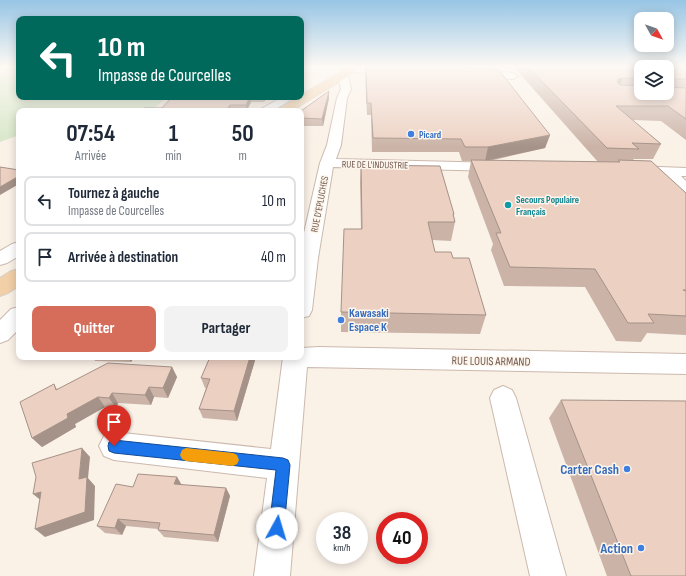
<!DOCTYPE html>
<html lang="fr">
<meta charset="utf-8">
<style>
:root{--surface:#fff;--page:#f2f2f3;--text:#1f2937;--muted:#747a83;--line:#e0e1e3;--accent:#d66d5a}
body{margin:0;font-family:"Sofia Sans Condensed",sans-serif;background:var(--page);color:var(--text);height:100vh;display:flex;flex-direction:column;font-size:15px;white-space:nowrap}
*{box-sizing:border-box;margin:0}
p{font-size:13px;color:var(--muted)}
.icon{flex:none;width:22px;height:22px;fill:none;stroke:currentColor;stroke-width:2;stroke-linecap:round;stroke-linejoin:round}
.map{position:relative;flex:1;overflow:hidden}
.side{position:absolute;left:16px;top:108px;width:288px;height:252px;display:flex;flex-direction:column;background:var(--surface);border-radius:8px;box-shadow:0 2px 10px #0003}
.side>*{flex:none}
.banner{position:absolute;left:16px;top:16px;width:288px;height:84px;border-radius:8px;box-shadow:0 2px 10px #0003;background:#00695c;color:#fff;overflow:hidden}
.needle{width:26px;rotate:130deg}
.tools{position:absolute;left:634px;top:12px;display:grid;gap:8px}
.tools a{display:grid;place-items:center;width:40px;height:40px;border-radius:8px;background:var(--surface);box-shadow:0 2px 10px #0003;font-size:20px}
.speed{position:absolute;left:316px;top:512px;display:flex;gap:8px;font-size:20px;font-weight:700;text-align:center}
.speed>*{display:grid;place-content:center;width:52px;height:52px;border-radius:50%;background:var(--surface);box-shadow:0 2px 10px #0003;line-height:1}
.speed small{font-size:10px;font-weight:400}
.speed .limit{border:6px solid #d22;background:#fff;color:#111}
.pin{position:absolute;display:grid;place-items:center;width:34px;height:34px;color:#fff;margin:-41px -17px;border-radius:50% 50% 50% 0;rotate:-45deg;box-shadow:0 0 4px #0007}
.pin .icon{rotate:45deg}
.me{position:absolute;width:44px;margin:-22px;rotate:6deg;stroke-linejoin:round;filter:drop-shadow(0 0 3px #0008)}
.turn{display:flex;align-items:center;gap:14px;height:84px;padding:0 16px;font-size:18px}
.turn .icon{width:52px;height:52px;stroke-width:2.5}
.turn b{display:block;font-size:28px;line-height:34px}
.eta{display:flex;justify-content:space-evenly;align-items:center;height:68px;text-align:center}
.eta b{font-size:24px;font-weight:700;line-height:28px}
.button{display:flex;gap:8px;margin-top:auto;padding:8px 16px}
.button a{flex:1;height:46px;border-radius:8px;background:var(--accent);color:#fff;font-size:16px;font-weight:700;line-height:46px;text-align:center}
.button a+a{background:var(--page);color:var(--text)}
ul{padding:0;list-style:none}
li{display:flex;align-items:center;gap:12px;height:50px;margin:0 8px 6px;padding:0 8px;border:2px solid var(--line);border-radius:8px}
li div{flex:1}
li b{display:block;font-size:15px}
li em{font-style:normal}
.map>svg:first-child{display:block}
.green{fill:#d6e6c7}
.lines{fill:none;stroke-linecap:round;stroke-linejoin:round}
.minor-casing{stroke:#cbb9ae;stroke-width:2}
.major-casing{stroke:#d7d0cd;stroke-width:2}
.minor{fill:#fff;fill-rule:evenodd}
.major{fill:#f1d0a7;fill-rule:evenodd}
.rail{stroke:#b4a7c2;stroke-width:1.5;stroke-dasharray:3 2;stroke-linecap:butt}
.wall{fill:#cbb3a7;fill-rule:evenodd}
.shaded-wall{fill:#a59288}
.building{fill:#ecd0c2;stroke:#a59288}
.route{fill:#1a73e8;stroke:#114b97}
.slow{fill:#f59e0b}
.shop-dot{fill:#3f7fe0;stroke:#fdf6ed;stroke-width:1.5}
.culture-dot{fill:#0f9aa8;stroke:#fdf6ed;stroke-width:1.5}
.labels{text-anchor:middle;stroke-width:3;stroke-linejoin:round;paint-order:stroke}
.far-shop-label{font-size:10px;font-weight:bold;fill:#366cbe;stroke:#fdf6ed;text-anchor:start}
.far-street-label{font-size:10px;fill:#71584e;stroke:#fdf6ed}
.far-culture-label{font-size:10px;font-weight:bold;fill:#0d838f;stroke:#fdf6ed;text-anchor:start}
.shop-label{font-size:12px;font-weight:bold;fill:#366cbe;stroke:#fdf6ed;text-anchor:start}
.street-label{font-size:12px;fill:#71584e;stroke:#fdf6ed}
.near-shop-label{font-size:14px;font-weight:bold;fill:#366cbe;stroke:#fdf6ed;text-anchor:end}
</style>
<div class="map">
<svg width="686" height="576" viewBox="0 0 686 576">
<rect width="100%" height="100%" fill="#faf1e7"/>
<path class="green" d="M8,66H19V97H167L154,108L146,111H19V135L0,142V74Z"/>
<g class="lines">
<g class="minor-casing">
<g id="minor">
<path d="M351,66L393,68L398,71L393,74L350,72L345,69L347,67Z"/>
<path d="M474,71L513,73L518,76L513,79L471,76L469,74L471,72Z"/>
<path d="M343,72L348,75L351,89L347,98L341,145L336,159L498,163L503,164L505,167L503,170L498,171L333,167L318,258L312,310L309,316L301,318V246L320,163L327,145L337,98L341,89L338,75Z"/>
<path d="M282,97H295L273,111H259L261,109Z"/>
<path d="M634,166L686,168V176H681L686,181V195L680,193L663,176L629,173L627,170L629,167Z"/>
<path d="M19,242V256L7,263L0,265V251L12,244Z"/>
<path d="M19,307V329L8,340L0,343V320L11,309Z"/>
<path d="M319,347L686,354V374L307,367L290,576H254L267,478L114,460L104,456L99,446L104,436L114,432L271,449L283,357H301V348Z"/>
<path d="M503,386L512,390L516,398L566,576H530L490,398L494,390Z"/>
</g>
</g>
<g class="major-casing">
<g id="major">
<path d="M348,66H359L347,77L291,111H276L297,97H301V95L339,73Z"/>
<path d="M19,269V286L8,293L0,296V278L11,271Z"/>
</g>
</g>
<use href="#minor" class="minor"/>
<use href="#major" class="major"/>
<path class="rail" d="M0,68L2,66"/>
</g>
<g class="wall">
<path d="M365,66L550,135L545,148L489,161L598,162L513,66H686V140L661,121L633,120L661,144L653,159H634L633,160L686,193V335L647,333L641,342L616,341L585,287L504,286L491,250L493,244L468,177L471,161H462L459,152H372L371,115H367L365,76ZM641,67H667V93H641Z"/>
<path d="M329,91V98L323,126H301V111Z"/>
<path d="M172,97H266L264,102H251L247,110L162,108Z"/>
<path d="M361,165L454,214V217L455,222L451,241L432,240L435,252L453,258L486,315L480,334L341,332V312L361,229L360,182Z"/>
<path d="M93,357H134L131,362L95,361Z"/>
<path d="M210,357H256L237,421L203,418L199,409L206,388H205L201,378Z"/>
<path d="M172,367L177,377L168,398L154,397L151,405L118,403L116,408L105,407L75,424L76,427L42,447L32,438L54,384L57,389Z"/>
<path d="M561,400L686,576H607L549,418Z"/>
<path d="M177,477L182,485L226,488L230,496L218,542L164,537L158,530V529L126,526L122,535L105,533L97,526L133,487Z"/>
</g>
<g class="shaded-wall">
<path d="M623,78L618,90L613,92L618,79Z"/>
<path d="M329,91V98L323,126L322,119Z"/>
<path d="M250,97L251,102L247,110L246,105Z"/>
<path d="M264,97H266L264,102Z"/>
<path d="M230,105V111H226Z"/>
<path d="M550,135L545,148L485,161L488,147Z"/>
<path d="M19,176V184L0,195V187Z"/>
<path d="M128,357H134L131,362Z"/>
<path d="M250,357H256L237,421L234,411Z"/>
<path d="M172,367L177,377L168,398L163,388Z"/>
<path d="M149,387L154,397L151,405L145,395Z"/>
<path d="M112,393L118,403L116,408L109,398Z"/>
<path d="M98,397L105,407L75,424L76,427L42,447L32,438L67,414Z"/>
<path d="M82,448L90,457L88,478L95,486L94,520L45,537L35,529L79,479Z"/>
<path d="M177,477L182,486L174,484Z"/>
<path d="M226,488L230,496L218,542L214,535Z"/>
<path d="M41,492L43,502L33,494Z"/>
<path d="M118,519L126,526L122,535L115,528Z"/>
</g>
<g class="building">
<path d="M366,66H436L498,69L550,135L488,147H465L461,139L373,138L371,103H367Z"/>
<path d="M527,66H686V79H667V67H641V78H623L618,79L617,82L620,85L641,86V93H667V87L686,88V119L668,106H616L661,144L632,143L639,149L607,148Z"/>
<path d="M329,91L322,119L301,118V111Z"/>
<path d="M172,97H250L246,105H230L226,111H141L144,108H162Z"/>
<path d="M471,160L620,162L618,160L651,161L686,193V290H683L686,291V316L648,314L654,323H628L595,269L510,267L496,233H501Z"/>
<path d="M361,165L440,166L454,214H453L455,222H428L435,252H451L453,258H469L486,315L341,312L344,229H362Z"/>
<path d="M0,167L19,170V176L0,187Z"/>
<path d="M210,357H250L234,411L199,409L210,379L201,378Z"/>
<path d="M108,363L172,367L163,388L149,387L145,395L112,393L109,398L98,397L67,414L68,418L32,438L20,402L54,384L56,390Z"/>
<path d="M561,400L686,401V576H631Z"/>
<path d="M82,448L79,479L87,477L85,512L35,529L41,492L33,494L36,477L32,463Z"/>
<path d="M138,474L177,477L174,484L226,488L214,535L158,530L160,523L118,519L115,528L97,526L116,484L133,487Z"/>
</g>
<linearGradient id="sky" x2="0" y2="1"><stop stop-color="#97c5e5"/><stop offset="0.45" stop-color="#fdf9f4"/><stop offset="1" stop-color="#fdf9f4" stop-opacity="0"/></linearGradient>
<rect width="686" height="147" fill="url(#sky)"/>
<path class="route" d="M114,440L283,458L288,460L290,465L284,528L282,534L277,536L272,534L269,528L276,470L114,453L109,451L108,446L109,442Z"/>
<path class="slow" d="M186,448L233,453L237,455L239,460L237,464L233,466L186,461L182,459L180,455L182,450Z"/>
<g class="shop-dot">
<circle cx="411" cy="134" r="4"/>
<circle cx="341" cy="320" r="4"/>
<circle cx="627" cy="469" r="4"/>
<circle cx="641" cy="548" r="4"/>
</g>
<circle class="culture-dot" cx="508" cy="205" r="4"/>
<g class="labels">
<g class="far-shop-label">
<text x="419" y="138">Picard</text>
</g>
<g class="far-street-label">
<text transform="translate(375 164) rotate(1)" y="4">RUE DE L'INDUSTRIE</text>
<text transform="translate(319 204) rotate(-79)" y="4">RUE D'EPLUCHES</text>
</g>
<g class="far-culture-label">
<text x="516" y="203">Secours Populaire<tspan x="516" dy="12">Français</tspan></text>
</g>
<g class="shop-label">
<text x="349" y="317">Kawasaki<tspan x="349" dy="14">Espace K</tspan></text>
</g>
<g class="street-label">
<text transform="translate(491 361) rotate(1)" y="4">RUE LOUIS ARMAND</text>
</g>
<g class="near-shop-label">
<text x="619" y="474">Carter Cash</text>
<text x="633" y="553">Action</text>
</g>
</g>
</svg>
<div class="tools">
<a><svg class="needle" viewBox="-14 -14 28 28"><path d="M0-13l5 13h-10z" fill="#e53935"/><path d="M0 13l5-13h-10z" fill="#747a83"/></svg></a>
<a><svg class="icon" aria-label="layers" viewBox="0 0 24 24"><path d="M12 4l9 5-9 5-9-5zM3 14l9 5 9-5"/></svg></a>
</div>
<div class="speed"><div>38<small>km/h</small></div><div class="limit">40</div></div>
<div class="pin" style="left:114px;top:446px;background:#d93025"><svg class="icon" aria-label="arrive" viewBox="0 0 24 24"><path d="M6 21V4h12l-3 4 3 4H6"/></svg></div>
<svg class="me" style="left:277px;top:528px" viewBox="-20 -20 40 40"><circle r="19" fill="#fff"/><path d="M0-13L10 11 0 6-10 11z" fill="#1a73e8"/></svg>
<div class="banner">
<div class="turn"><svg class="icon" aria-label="left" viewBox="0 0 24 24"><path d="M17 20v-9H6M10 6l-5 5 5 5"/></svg><div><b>10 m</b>Impasse de Courcelles</div></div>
</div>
<section class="side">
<div class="eta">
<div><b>07:54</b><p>Arrivée</p></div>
<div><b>1</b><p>min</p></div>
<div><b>50</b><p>m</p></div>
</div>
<ul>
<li><svg class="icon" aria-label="left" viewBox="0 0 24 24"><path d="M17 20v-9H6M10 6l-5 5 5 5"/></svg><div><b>Tournez à gauche</b><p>Impasse de Courcelles</p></div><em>10 m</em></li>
<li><svg class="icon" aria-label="arrive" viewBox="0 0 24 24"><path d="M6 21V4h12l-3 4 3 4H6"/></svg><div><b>Arrivée à destination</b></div><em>40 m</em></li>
</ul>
<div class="button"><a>Quitter</a><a>Partager</a></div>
</section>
</div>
